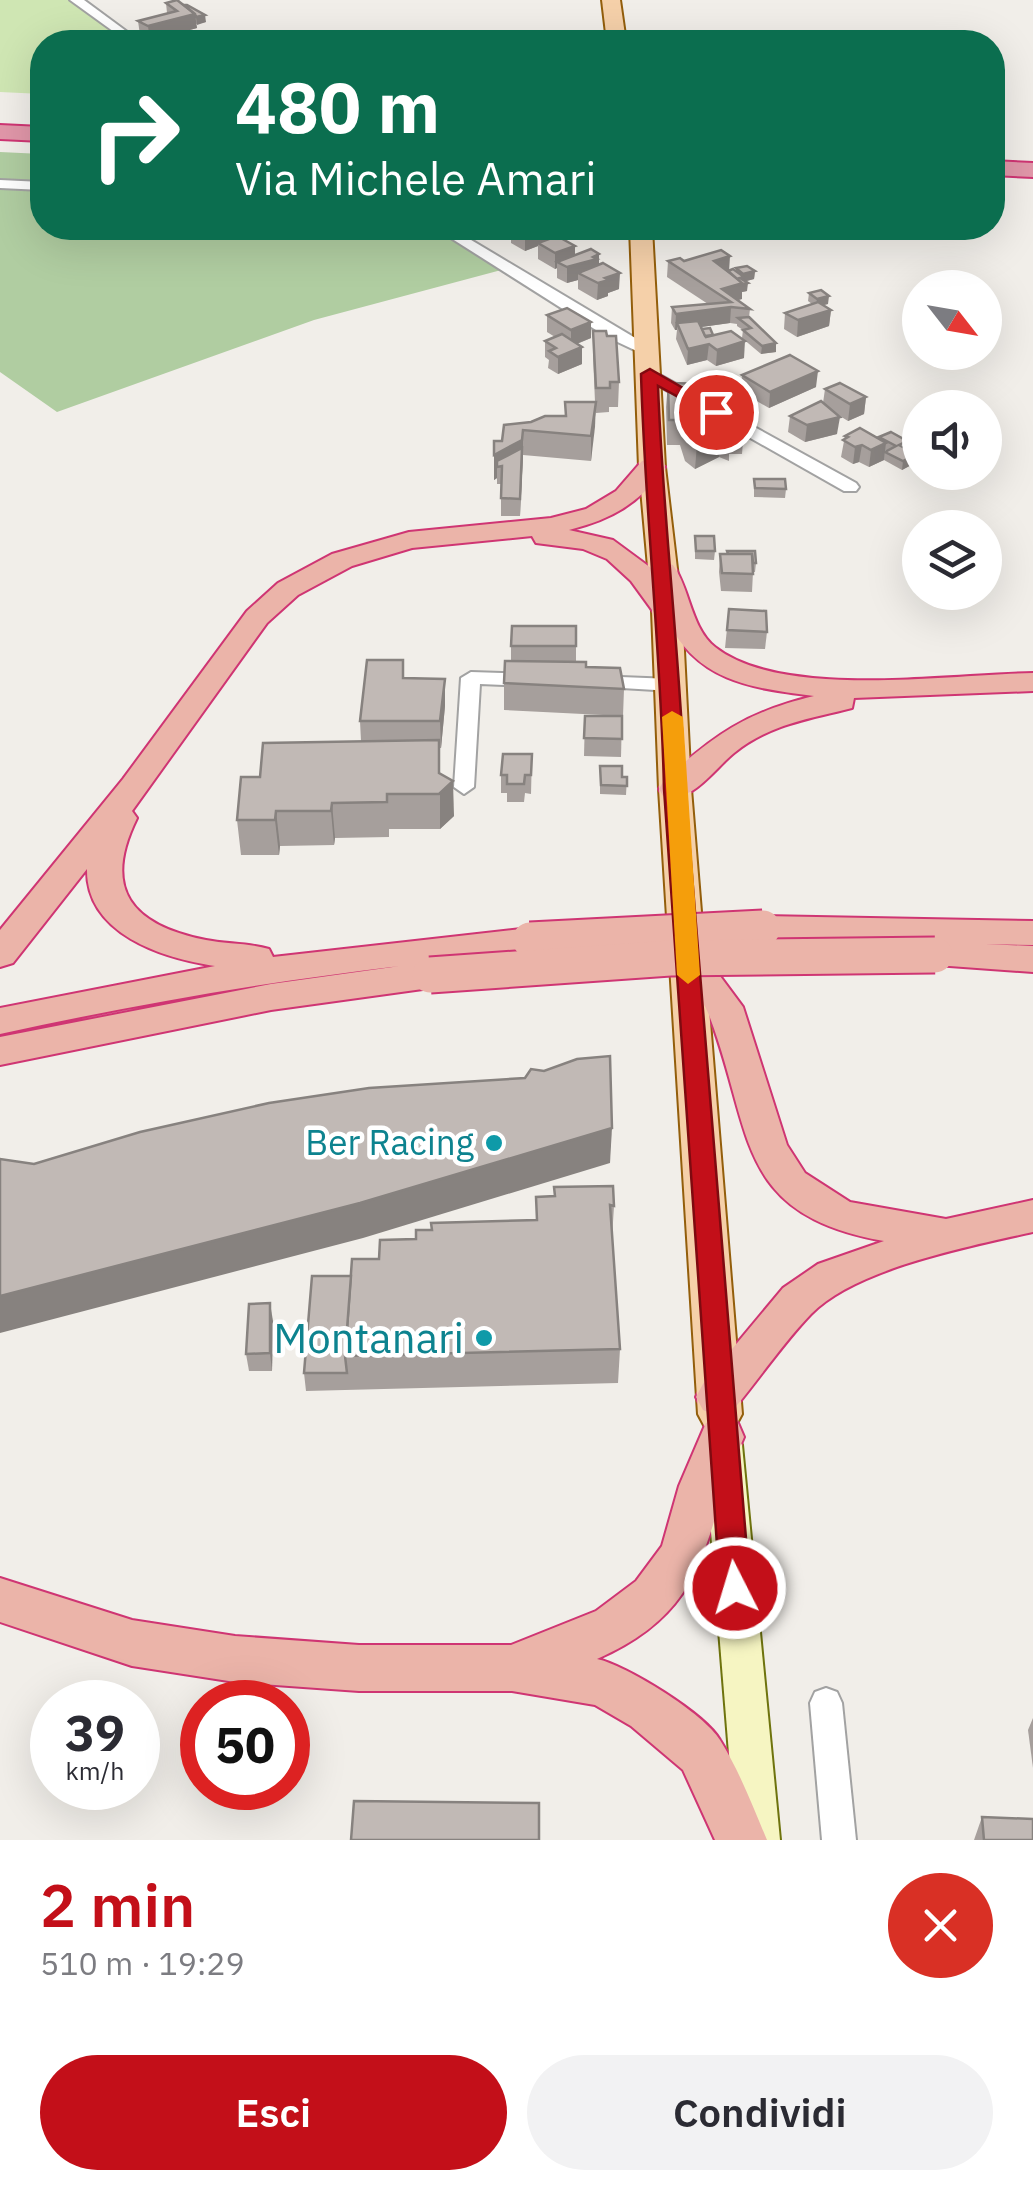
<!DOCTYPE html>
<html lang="it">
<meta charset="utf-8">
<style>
:root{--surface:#fff;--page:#f2f2f3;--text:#2b2b33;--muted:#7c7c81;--accent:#c30f19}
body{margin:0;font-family:"IBM Plex Sans",sans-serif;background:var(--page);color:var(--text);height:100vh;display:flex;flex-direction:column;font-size:38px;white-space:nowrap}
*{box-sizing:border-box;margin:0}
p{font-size:32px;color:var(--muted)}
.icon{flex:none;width:55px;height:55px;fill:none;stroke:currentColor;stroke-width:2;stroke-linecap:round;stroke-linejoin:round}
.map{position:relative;height:1840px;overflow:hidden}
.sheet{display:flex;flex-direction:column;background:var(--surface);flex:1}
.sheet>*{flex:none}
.hud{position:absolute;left:30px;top:30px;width:975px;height:210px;border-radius:40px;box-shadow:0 10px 40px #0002;background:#0b6e4f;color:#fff;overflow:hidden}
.needle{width:65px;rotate:121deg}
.tools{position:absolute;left:902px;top:270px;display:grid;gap:20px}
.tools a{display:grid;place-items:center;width:100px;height:100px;border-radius:50%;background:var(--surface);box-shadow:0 10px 40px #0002;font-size:50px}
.speed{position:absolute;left:30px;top:1680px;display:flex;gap:20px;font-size:50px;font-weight:700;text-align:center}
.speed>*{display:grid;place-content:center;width:130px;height:130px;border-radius:50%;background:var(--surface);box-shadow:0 10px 40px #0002;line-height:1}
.speed small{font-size:25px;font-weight:400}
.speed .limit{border:15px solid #d22;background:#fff;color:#111}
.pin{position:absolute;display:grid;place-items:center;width:85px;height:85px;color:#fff;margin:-42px;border:5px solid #fff;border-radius:50%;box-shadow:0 2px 10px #0007}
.me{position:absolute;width:110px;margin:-55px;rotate:355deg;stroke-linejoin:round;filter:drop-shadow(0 0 8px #0008)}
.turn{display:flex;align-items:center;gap:35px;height:210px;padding:0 40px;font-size:45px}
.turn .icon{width:130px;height:130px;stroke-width:2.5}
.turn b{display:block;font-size:70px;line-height:85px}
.round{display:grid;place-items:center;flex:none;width:105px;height:105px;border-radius:52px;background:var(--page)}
.summary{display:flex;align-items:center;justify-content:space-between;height:170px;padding:0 40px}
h1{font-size:60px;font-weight:600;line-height:75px;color:var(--accent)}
.action{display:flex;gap:20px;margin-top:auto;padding:20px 40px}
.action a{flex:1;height:115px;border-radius:60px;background:var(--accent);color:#fff;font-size:40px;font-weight:600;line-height:115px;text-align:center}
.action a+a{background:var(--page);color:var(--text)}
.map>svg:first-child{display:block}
.grass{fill:#cfe6b3}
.forest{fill:#b0cda1}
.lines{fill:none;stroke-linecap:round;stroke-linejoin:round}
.minor-casing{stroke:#a2a2a2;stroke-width:4}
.secondary-casing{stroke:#6e730d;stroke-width:4}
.primary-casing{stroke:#935e0b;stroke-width:4}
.trunk-casing{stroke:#cf3573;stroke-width:4}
.motorway-casing{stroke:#cf3573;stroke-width:4}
.minor{fill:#fff;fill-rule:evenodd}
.secondary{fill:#f6f5c2;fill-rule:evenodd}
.primary{fill:#f5d0a9;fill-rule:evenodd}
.trunk{fill:#ebb4a9;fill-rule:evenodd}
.motorway{fill:#e197a9;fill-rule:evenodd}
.trunk-bridge-casing{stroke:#cf3573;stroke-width:39;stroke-linecap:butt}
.trunk-bridge{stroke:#ebb4a9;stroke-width:35}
.wall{fill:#a69f9c}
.shaded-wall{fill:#87827f}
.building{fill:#c1b9b5;stroke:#87827f;stroke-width:2.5}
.route{fill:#c30f19;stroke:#7f0a10;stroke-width:2.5}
.slow{fill:#f59e0b}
.culture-dot{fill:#0f9aa8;stroke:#fff;stroke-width:4}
.labels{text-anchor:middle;stroke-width:9;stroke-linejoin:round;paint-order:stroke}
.culture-label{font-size:35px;fill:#0d838f;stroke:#fff;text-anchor:end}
.near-culture-label{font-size:42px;fill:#0d838f;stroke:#fff;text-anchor:end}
</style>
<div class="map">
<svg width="1033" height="1840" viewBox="0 0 1033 1840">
<rect width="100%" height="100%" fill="#f1eee9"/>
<path class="grass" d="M0,0H83L141,42H42V94L0,92Z"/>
<path class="forest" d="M0,152L42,154V228H434L505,269L314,320L57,412L0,372Z"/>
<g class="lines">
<g class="minor-casing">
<g id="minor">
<path d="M70,0H84L141,42H128Z"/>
<path d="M0,180L42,182V190L0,188Z"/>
<path d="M435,228H451L657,351L643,354L607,337Z"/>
<path d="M649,369L856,483L859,487L856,491H844L643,377V371Z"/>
<path d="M471,672L533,674L543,680L533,686L480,684L474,787L464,794L454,787L461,678Z"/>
<path d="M595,676L672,679L682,685L672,691L588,686L585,682Z"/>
<path d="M826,1688L837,1692L842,1703L856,1840H822L810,1703L815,1692Z"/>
</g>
</g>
<g class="secondary-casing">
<path id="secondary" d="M723,1428L736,1433L742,1445L780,1840H736L704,1445L710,1433Z"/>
</g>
<g class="primary-casing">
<g id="primary">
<path d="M602,0H620L626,42H607Z"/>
<path d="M630,228H652L665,467L682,611L691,789L742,1414L735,1427L720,1433L705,1427L698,1414L659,789L652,611L639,467Z"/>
</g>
</g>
<g class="trunk-casing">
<g id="trunk">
<path d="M652,459L665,467C639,504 612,519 569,530L613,540L651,568L663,562L673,565C690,589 691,628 715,647C782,700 950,674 1033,673V691L854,698L852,708C809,719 770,724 734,753C713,770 692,804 663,796L659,789L663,782C713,735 747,712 814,696C750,688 695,681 666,617L655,614L631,581L607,559L583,549L536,543L532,536L412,548L352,566L298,595L267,623L132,811L137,818C102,889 131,925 206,940C227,944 248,943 269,949L273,957L530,928L543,931L548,940L543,949L432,963L443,966L448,975L443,984L430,988L271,1010L0,1065V1037L271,984L400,966C265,982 132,1005 0,1034V1008L215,966C162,958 86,934 87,869L13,963L0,967V930L123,779L247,611L278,583L332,554L409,532L551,518L586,509L616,491L642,461Z"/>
<path d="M763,916L1033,921V945L985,944L1033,946V972L922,964L917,955L922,946L932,943L763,940L751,937L745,928L751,919Z"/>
<path d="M687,945L700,949L743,1007L787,1145L805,1173L850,1202L946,1219L1033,1200V1232C971,1246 856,1268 811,1314C783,1343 759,1379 733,1410L718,1416L703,1410L696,1397L703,1384L783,1288L818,1264L884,1241C733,1214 754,1132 709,1015C701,994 681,977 669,958L674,949Z"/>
<path d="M722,1418L738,1423L744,1437C700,1537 713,1608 597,1659C626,1665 705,1714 720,1740C739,1770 753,1807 767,1840H715L683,1770L631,1726L595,1705L512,1691H359L235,1682L132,1666L0,1622V1578L132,1620L235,1636L359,1645H511L596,1611L636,1581L662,1546L679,1486L706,1423Z"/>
</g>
</g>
<g class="motorway-casing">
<g id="motorway">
<path d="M0,125L42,127V141L0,139Z"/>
<path d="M992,161L1033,163V177L992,175Z"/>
</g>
</g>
<use href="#minor" class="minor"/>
<use href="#secondary" class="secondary"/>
<use href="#primary" class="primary"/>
<use href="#trunk" class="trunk"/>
<use href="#motorway" class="motorway"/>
<g class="trunk-bridge-casing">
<g id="trunk-bridge">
<path d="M530,940L763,928"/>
<path d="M430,975L670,958L935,955"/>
</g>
</g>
<use href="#trunk-bridge" class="trunk-bridge"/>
</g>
<g class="wall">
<path d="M166,3L206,22L196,24L197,28L150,41L140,35L138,21L167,13Z"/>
<path d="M511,228H551V238L575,255L599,254V264L619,289L608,293V296L597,300L578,289V280L567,283L557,278V268L555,269L538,259V246L525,251L511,243Z"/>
<path d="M668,261H684L729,271H736V268L755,271L754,279L746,281L747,291L742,292V299L738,300L750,309L749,317L776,343V352L761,354L742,338L743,330L737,326V324L730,323L701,327L744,358L716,366L707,360L687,365L676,339L677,330H675L671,323L672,307L708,304L667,277Z"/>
<path d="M809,293L828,304L823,305L831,310L829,326L797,337L784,329L785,313L812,304L808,301Z"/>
<path d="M547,315L591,338L577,344L582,347V364L558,374L548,368L549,360L545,357V341L555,337L547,332Z"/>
<path d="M593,331L619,382L618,407H609V412L596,413L595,410L591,461L523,455L520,516H501V484H497V478L494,480V441H502L531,422L565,416L595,402L593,355Z"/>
<path d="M742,375L816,387L769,408L741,392Z"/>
<path d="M712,376L730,381V389L724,391L744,429L742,454H729V461L719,457L695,469L685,461L680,445H667L666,407L668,383L711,384Z"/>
<path d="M825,389L866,397L864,414L848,421L835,413L837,434L805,442L788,432L790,416L823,403Z"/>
<path d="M845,436L879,439V437L916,454L915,463L902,470L884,460L885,452L887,451L885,450L884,460L869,467L859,462L853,464L841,457Z"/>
<path d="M754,479L786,489L785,498L754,497Z"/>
<path d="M695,536L715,551L714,560L695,559Z"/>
<path d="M720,554L756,563L755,572H753L752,592L721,591L719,572Z"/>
<path d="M729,609L767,632L765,649L725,648Z"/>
<path d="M511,646H576V662L624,689L623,716L504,710V683L511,661Z"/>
<path d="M403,660L404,678L445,706L441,748H439L440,773L454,816L440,829H389V837L335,838L334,845L280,846L279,855H241L237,820L260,777L361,741L360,721Z"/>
<path d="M585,716H622L621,757L584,756Z"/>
<path d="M532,754L531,794L525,793L524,802H507V793H501V775Z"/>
<path d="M600,766L622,777H627L626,795L600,794Z"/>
<path d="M554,1187L614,1206L612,1238L620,1349L618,1383L306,1391L304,1373L351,1276L416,1239L431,1230V1223L536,1220V1197L554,1196Z"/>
<path d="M273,1321L272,1371H249L246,1354Z"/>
<path d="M1033,1718V1768L1028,1730Z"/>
<path d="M982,1817L1033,1840H974Z"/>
</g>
<g class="shaded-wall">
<path d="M195,14L197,28L150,41L148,26Z"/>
<path d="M205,15L206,22L197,25L196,17Z"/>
<path d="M546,228H551V241L538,243V246L525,251V235Z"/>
<path d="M575,246V262H557V268L555,269V253Z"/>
<path d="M599,254V270L578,273V280L567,283V267Z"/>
<path d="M730,256L729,272L714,261Z"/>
<path d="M755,271L754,279L743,282L748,283L747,291L742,292V299L731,302L722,289L743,277V274Z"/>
<path d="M620,273L619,289L608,293V296L597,300L598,283L605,278Z"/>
<path d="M829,296L828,304L816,307L817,299Z"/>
<path d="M731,307L730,323L680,330L677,323V330H675L676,314Z"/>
<path d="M831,310L829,326L797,337L798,320Z"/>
<path d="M591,322V338L571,346V330Z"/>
<path d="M745,341L744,358L716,366L717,350Z"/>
<path d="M776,343V352L761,354L762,346Z"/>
<path d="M709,344L707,360L687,365L688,349Z"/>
<path d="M582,347V364L558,374V357Z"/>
<path d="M818,371L816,387L769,408L770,392Z"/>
<path d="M730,381V389L720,392V383Z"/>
<path d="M866,397L864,414L848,421L850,404Z"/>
<path d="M596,402L595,427L591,461V436Z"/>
<path d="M840,417L837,434L805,442L807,425Z"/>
<path d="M523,430V455L520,516L521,466L497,467V478L494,480V455Z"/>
<path d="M721,432L719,457L695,469L697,444Z"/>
<path d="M886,443L884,460L869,467L871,450Z"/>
<path d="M862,445L859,462L853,464L855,447Z"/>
<path d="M916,454L915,463L902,470L903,461Z"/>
<path d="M445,679V706L441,748L440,721Z"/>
<path d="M440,775L453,781L454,816L440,829Z"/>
<path d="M332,803L335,838L334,845L331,811Z"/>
<path d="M276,811L280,846L279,855L275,820Z"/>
<path d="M612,1128L610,1163L363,1238L0,1333V1296Z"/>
<path d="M270,1303L273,1321L272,1371L270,1353Z"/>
</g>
<g class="building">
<path d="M177,0L195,14L148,26L138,21L177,11L166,3Z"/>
<path d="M184,5H187L205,15L196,17L195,14Z"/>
<path d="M512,228H546L525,235Z"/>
<path d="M557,236L575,246L555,253L538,243Z"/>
<path d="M591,249L599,254L593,257L597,259L567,267L557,262Z"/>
<path d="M721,250L730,256L714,261L743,283L722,289L750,309L731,307L676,314L672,307L731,302L668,261L680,258L684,261Z"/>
<path d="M603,263L620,273L605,278L609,280L598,283L578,273Z"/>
<path d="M747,266L755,271L743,274L736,268Z"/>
<path d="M733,269L744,277L740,278L748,283L743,284L728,271Z"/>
<path d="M821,290L829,296L817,299L809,293Z"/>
<path d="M818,302L831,310L798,320L785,313Z"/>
<path d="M567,308L591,322L571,330L547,315Z"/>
<path d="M749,317L776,343L762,346L743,330L751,328L738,318Z"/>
<path d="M698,321L706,337L731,331L745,341L717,350L709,344L688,349L677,323Z"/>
<path d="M710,328L713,335L705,336L702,329Z"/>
<path d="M593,331H606L607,336H616L619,382H610V388H596Z"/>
<path d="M562,334L582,347L558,357L549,351L556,348L545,341Z"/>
<path d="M790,355L818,371L770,392L742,375Z"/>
<path d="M721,373L730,381L720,383L712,376Z"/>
<path d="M668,383L713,384L739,400L744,429H731V436L721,432L697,444L687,436L681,420H669Z"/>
<path d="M840,383L866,397L850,404L825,389Z"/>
<path d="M821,401L840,417L807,425L790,416Z"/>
<path d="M565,402H596L591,436L523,430L522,440L494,455V441H502L504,425L531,422L545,416H566Z"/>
<path d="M860,428L886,443L871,450L862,445L855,447L843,440L848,437L845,436Z"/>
<path d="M891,432L907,441L899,445L916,454L903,461L885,452L896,446L879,437Z"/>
<path d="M522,448L520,499L501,498L502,466L497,467V461Z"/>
<path d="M754,479H785L786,489L755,488Z"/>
<path d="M695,536H714L715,551H696Z"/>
<path d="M727,551H755L756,563H753L752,554H728Z"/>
<path d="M720,554H752L753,574L722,573Z"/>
<path d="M729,609L766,611L767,632L727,630Z"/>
<path d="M512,626H576V646H511Z"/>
<path d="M367,660H403V678L445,679L440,721H360Z"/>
<path d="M505,661L586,662V667L620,668L624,689L504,683Z"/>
<path d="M585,716H622V739L584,738Z"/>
<path d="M439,740V773L453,781L439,794H387V802L332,803L331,811H276L275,820H237L241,777H260L263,743Z"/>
<path d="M503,754H532L531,775H525L524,784H507V775H501Z"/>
<path d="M600,766H622V777H627V786L601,785Z"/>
<path d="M610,1056L612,1128L360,1203L0,1296V1159L34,1164L140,1132L269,1103L369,1088L525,1078L531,1069L544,1071L577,1059Z"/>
<path d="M613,1186L614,1206L610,1205L620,1349L345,1356L352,1259H379L380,1240L416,1239V1230H432L431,1223L537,1220L536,1197L555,1196L554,1187Z"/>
<path d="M312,1276H351L345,1356L347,1373H304Z"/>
<path d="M270,1303V1353L246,1354L249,1304Z"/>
<path d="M354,1801L539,1803V1840H351Z"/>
<path d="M982,1817L1033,1819V1840H984Z"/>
</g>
<path class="route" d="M650,369L725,412L711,415L658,386C663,521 680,654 685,789L750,1588L746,1598L735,1602L724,1598L720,1588L664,789C661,650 645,513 641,374Z"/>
<path class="slow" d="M672,711L683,717L700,975L688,984L677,975L662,717Z"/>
<g class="culture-dot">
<circle cx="494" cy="1143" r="10"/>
<circle cx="484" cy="1338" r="10"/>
</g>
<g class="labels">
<g class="culture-label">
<text x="474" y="1155">Ber Racing</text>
</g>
<g class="near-culture-label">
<text x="464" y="1353">Montanari</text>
</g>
</g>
</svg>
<div class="tools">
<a><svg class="needle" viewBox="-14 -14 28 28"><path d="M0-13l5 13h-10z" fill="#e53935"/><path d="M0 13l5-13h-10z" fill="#7c7c81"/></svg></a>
<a><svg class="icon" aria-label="sound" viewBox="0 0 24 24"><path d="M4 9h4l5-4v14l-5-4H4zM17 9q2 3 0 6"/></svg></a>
<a><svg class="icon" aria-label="layers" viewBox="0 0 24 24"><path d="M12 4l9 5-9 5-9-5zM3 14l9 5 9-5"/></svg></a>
</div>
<div class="speed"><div>39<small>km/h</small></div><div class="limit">50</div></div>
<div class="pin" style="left:716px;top:412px;background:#d93025"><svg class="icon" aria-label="arrive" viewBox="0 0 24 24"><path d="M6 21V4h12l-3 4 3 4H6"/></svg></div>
<svg class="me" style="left:735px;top:1588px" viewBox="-20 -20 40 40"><circle r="17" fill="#c30f19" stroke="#fff" stroke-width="3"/><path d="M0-11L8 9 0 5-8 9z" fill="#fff"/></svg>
<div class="hud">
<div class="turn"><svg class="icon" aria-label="right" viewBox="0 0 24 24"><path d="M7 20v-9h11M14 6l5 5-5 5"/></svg><div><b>480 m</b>Via Michele Amari</div></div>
</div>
</div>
<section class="sheet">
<div class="summary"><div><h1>2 min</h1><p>510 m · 19:29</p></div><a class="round" style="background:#d93025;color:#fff"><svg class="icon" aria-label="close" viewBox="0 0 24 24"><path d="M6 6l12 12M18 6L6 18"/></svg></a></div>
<div class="action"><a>Esci</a><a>Condividi</a></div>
</section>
